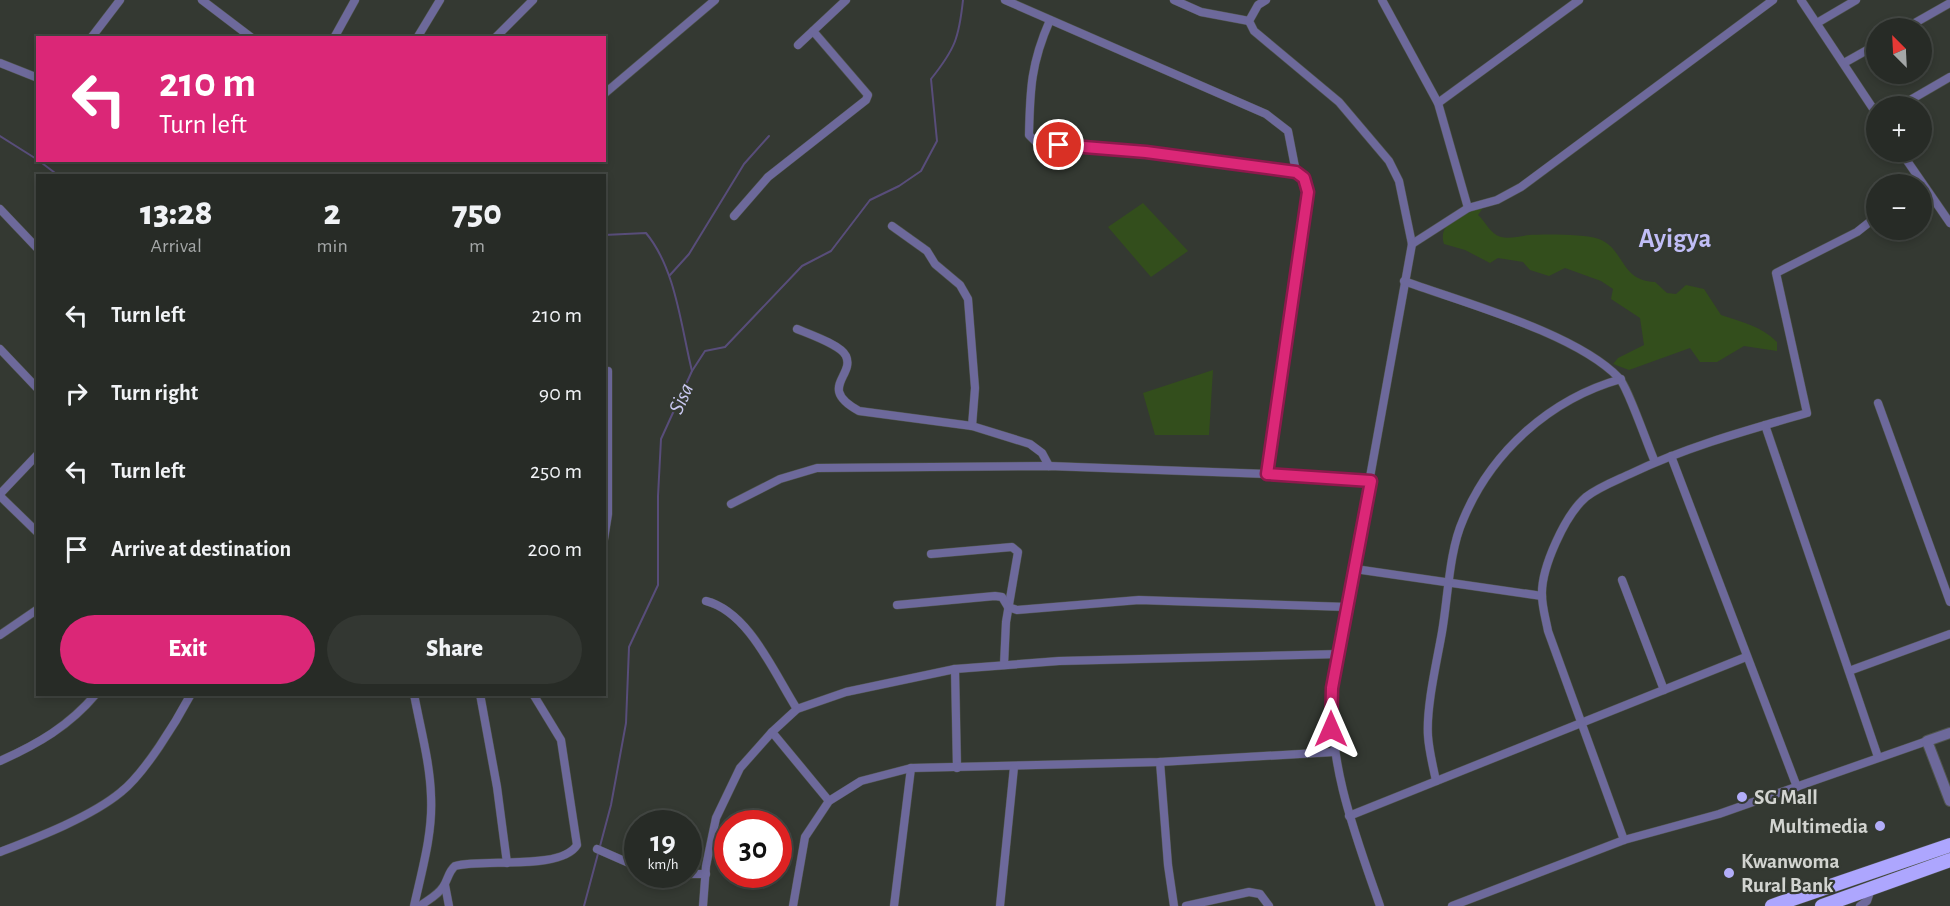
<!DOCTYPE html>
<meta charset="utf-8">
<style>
:root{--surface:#272b26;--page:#333732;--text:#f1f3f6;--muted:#a4a7a7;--line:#434743;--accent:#db2777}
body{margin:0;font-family:"Alegreya Sans",sans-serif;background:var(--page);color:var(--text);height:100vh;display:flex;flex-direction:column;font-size:22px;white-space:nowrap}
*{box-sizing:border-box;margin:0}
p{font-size:20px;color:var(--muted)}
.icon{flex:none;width:33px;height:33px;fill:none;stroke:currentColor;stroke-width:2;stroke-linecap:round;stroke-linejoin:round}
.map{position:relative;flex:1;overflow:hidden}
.details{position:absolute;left:36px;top:174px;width:570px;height:522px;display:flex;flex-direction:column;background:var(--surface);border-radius:0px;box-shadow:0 3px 9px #0003,0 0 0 2px var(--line)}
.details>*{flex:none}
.hud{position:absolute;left:36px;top:36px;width:570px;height:126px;border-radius:0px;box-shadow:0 3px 9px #0003,0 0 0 2px var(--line);background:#db2777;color:#fff;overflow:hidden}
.needle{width:39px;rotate:336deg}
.buttons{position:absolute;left:1866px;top:18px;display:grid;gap:12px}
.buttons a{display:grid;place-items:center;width:66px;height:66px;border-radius:50%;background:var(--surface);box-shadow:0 3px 9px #0003,0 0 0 2px var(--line);font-size:30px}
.speed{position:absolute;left:624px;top:810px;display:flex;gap:12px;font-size:30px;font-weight:700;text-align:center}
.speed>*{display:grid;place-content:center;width:78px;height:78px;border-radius:50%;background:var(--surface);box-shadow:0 3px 9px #0003,0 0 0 2px var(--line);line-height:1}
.speed small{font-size:15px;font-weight:400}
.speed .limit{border:9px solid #d22;background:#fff;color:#111}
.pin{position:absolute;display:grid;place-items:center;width:51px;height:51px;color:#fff;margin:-26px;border:3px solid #fff;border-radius:50%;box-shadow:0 2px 6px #0007}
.me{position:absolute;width:66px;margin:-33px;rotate:0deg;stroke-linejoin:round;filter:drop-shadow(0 0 4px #0008)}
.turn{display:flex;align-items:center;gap:21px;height:126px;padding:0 24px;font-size:27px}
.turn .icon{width:78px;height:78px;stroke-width:2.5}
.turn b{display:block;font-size:42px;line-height:51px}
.eta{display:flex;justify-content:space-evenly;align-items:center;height:102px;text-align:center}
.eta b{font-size:36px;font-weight:800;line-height:42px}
.primary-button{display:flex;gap:12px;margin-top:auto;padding:12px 24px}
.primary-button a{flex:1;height:69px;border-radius:36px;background:var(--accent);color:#fff;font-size:24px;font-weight:800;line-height:69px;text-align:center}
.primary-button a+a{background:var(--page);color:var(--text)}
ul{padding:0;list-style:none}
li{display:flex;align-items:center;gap:18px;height:78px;padding:0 24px}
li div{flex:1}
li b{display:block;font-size:22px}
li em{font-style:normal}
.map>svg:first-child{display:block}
.green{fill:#334e1c}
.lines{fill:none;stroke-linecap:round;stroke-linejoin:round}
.stream{stroke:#584d7a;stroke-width:2}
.minor-casing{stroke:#50554e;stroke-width:9}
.tertiary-casing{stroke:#50554e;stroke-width:12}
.trunk-casing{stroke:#50554e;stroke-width:15}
.minor{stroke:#6d699b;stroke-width:8}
.tertiary{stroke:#6d699b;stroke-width:10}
.trunk{stroke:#ada6fe;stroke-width:14}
.route-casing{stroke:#8e194d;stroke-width:15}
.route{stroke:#db2777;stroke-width:10}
.poi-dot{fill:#b2adf9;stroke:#343932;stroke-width:2}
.labels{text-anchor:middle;stroke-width:4.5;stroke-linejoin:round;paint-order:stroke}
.poi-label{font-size:21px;font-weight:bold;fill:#d2d4d0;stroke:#343932;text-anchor:start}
.water-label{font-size:22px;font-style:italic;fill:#cac9f2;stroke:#343932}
.district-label{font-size:27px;font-weight:bold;fill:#c0bdf6;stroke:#343932}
</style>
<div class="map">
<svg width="1950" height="906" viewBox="0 0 1950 906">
<rect width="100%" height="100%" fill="#343932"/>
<g class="green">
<path d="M1143,203L1188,251L1151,277L1108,227Z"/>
<path d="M1485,205L1478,215C1486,222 1490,234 1501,237C1509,239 1521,236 1529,235C1545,234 1585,234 1599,239C1625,249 1620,281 1655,282L1667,293L1676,294L1686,285L1704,289L1721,315C1742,322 1761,326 1777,342V351L1744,346L1717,362H1700L1690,348L1629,370L1613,364L1618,358L1644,345L1640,318L1611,299L1613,289L1601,281L1565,268L1549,276L1530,270L1523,262L1498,258L1490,263L1465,250L1444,244C1436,221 1469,211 1485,205Z"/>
<path d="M1213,370L1209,435H1155L1143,393Z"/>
</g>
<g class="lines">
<g class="stream">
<path d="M0,136L38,160"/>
<path d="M38,160L59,176"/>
<path d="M604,235L646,233C676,269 681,327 692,371"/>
<path d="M670,275L689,254L744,164L769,136"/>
<path d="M584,906L611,805L626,723L629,647L658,585V496L661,439L692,371L705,351L725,347L802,266L831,251L870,200L899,186L921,171L937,141L931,79C955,49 959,38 963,0"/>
</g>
<g class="minor-casing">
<g id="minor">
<path d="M202,0L252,38"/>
<path d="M1005,0L1266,114L1288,131L1296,172"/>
<path d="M1174,0L1201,12L1249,21"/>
<path d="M1266,0L1258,5L1249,21L1254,31L1339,102L1389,161L1399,181L1412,244L1332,688C1328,765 1355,834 1380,906"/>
<path d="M1382,0L1438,103L1468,208"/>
<path d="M1801,0L1876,113"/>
<path d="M1050,20C1031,63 1030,89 1029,135L1037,143L1146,152L1296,172L1304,179L1308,192L1267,474"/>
<path d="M1817,23L1856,0"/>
<path d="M1906,28L1950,3"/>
<path d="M91,38L120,0"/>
<path d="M334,38L355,0"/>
<path d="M417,38L440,0"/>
<path d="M495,38L533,0"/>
<path d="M798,45L846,0"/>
<path d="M0,63L38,78"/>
<path d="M1844,63L1876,45"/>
<path d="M604,94L715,0"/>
<path d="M1438,103L1579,0"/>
<path d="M1900,106L1950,77"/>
<path d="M1901,152L1950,223"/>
<path d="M0,209L38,249"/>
<path d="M734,216L768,177L866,100L868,95L813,31"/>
<path d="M892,226L927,251L935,264L960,285L968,299L975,388L972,426"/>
<path d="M1412,244L1468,208L1497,200L1521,187L1773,0"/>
<path d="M1404,281C1464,303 1576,333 1619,378C1628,387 1648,447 1655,462"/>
<path d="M797,329C809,334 841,345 846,356C855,376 817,388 859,411L972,426L1030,444L1042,453L1049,466"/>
<path d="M0,349L38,389"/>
<path d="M1878,403L1950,602"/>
<path d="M1765,425L1878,757"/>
<path d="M1671,456L1797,787"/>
<path d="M0,494L38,454"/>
<path d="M0,496L38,533"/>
<path d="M731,504L780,479L817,468L1049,466L1267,474L1370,481"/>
<path d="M604,539L608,514V371"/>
<path d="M931,554L1012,547L1018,552L1006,622L1004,665"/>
<path d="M1355,569L1542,596"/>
<path d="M1622,580L1664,690"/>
<path d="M706,601C749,612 774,673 797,709"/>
<path d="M897,605L995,596L1002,597L1008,607L1017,610L1139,600L1348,607"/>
<path d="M0,635L38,609"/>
<path d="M955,669L957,768"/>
<path d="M1849,671L1950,634"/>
<path d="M414,694C420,727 430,762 431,796C433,833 422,870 414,906"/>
<path d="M480,694L497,787L507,863"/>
<path d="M772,732L829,801"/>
<path d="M0,761C38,744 69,726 96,694"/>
<path d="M1160,762L1168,865L1174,906"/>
<path d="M1436,781C1433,766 1429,751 1428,736C1426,707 1437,661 1442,632C1448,598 1449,551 1463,520C1491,452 1550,399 1621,379"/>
<path d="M1349,816L1746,657"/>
<path d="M1624,840L1548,631C1546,620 1542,607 1542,595C1541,568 1565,515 1586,497C1599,487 1615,481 1630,474C1686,447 1748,430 1807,413L1776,273L1857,232L1876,217"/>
<path d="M597,849L638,867"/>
<path d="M0,852C36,838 91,817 121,792C145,773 176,722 191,694"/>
<path d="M678,874H706"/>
<path d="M445,885L449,906"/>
<path d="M420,906C428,900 438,895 443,887C448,880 448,872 455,866C482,858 561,871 577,845L561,740L533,694"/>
<path d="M703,906L706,866L716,818L740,768L772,732L797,709L846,692L955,669L1059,661L1340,654"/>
<path d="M793,906L805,837L829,801L861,781L911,768L1160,762L1334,752"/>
<path d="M894,906L911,768"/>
<path d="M1000,906L1014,767"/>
<path d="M1186,906L1249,892L1260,894L1269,906"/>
<path d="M1452,906L1624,840L1719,814L1927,741"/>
<path d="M1860,906L1867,901L1871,889"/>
</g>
</g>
<g class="tertiary-casing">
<path id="tertiary" d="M1950,733L1927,741L1950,801"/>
</g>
<g class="trunk-casing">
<g id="trunk">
<path d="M1772,906L1950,845"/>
<path d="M1822,906L1950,860"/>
</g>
</g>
<use href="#minor" class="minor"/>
<use href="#tertiary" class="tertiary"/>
<use href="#trunk" class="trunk"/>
</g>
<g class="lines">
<g class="route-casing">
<path id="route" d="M1059,145L1146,152L1296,172L1304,178L1308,192L1267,474L1371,481L1332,688L1331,729"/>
</g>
<use href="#route" class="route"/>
</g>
<g class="poi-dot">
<circle cx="1742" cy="797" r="6"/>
<circle cx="1880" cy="826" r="6"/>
<circle cx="1729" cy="873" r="6"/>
</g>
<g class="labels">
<g class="poi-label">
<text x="1754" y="804">SG Mall</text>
<text x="1868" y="833" text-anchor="end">Multimedia</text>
<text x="1741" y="868">Kwanwoma<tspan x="1741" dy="24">Rural Bank</tspan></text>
</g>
<g class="water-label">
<text transform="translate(680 398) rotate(-66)" y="8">Sisa</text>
</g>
<g class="district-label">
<text x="1675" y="247">Ayigya</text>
</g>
</g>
</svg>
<div class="buttons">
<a><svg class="needle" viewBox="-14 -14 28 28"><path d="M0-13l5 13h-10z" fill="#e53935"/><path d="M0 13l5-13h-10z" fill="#a4a7a7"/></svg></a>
<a>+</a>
<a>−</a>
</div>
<div class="speed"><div>19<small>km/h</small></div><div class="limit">30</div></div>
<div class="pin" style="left:1059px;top:145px;background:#d93025"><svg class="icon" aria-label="arrive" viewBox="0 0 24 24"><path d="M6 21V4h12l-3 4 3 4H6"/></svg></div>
<svg class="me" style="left:1331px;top:729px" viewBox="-20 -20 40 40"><path d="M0-17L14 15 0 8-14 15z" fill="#db2777" stroke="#fff" stroke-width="4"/></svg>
<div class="hud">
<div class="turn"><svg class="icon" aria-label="left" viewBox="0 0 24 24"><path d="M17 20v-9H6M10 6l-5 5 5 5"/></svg><div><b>210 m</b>Turn left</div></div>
</div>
<section class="details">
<div class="eta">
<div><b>13:28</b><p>Arrival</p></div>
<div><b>2</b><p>min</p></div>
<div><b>750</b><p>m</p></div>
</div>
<ul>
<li><svg class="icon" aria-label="left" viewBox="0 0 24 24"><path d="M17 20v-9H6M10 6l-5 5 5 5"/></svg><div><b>Turn left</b></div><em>210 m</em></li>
<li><svg class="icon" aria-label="right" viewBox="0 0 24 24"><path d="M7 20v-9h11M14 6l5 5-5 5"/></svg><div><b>Turn right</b></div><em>90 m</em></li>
<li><svg class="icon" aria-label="left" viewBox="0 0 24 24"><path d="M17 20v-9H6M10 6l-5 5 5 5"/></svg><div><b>Turn left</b></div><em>250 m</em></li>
<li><svg class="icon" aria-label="arrive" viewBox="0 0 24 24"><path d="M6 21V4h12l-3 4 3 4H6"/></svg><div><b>Arrive at destination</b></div><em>200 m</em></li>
</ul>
<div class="primary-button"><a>Exit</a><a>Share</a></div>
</section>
</div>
